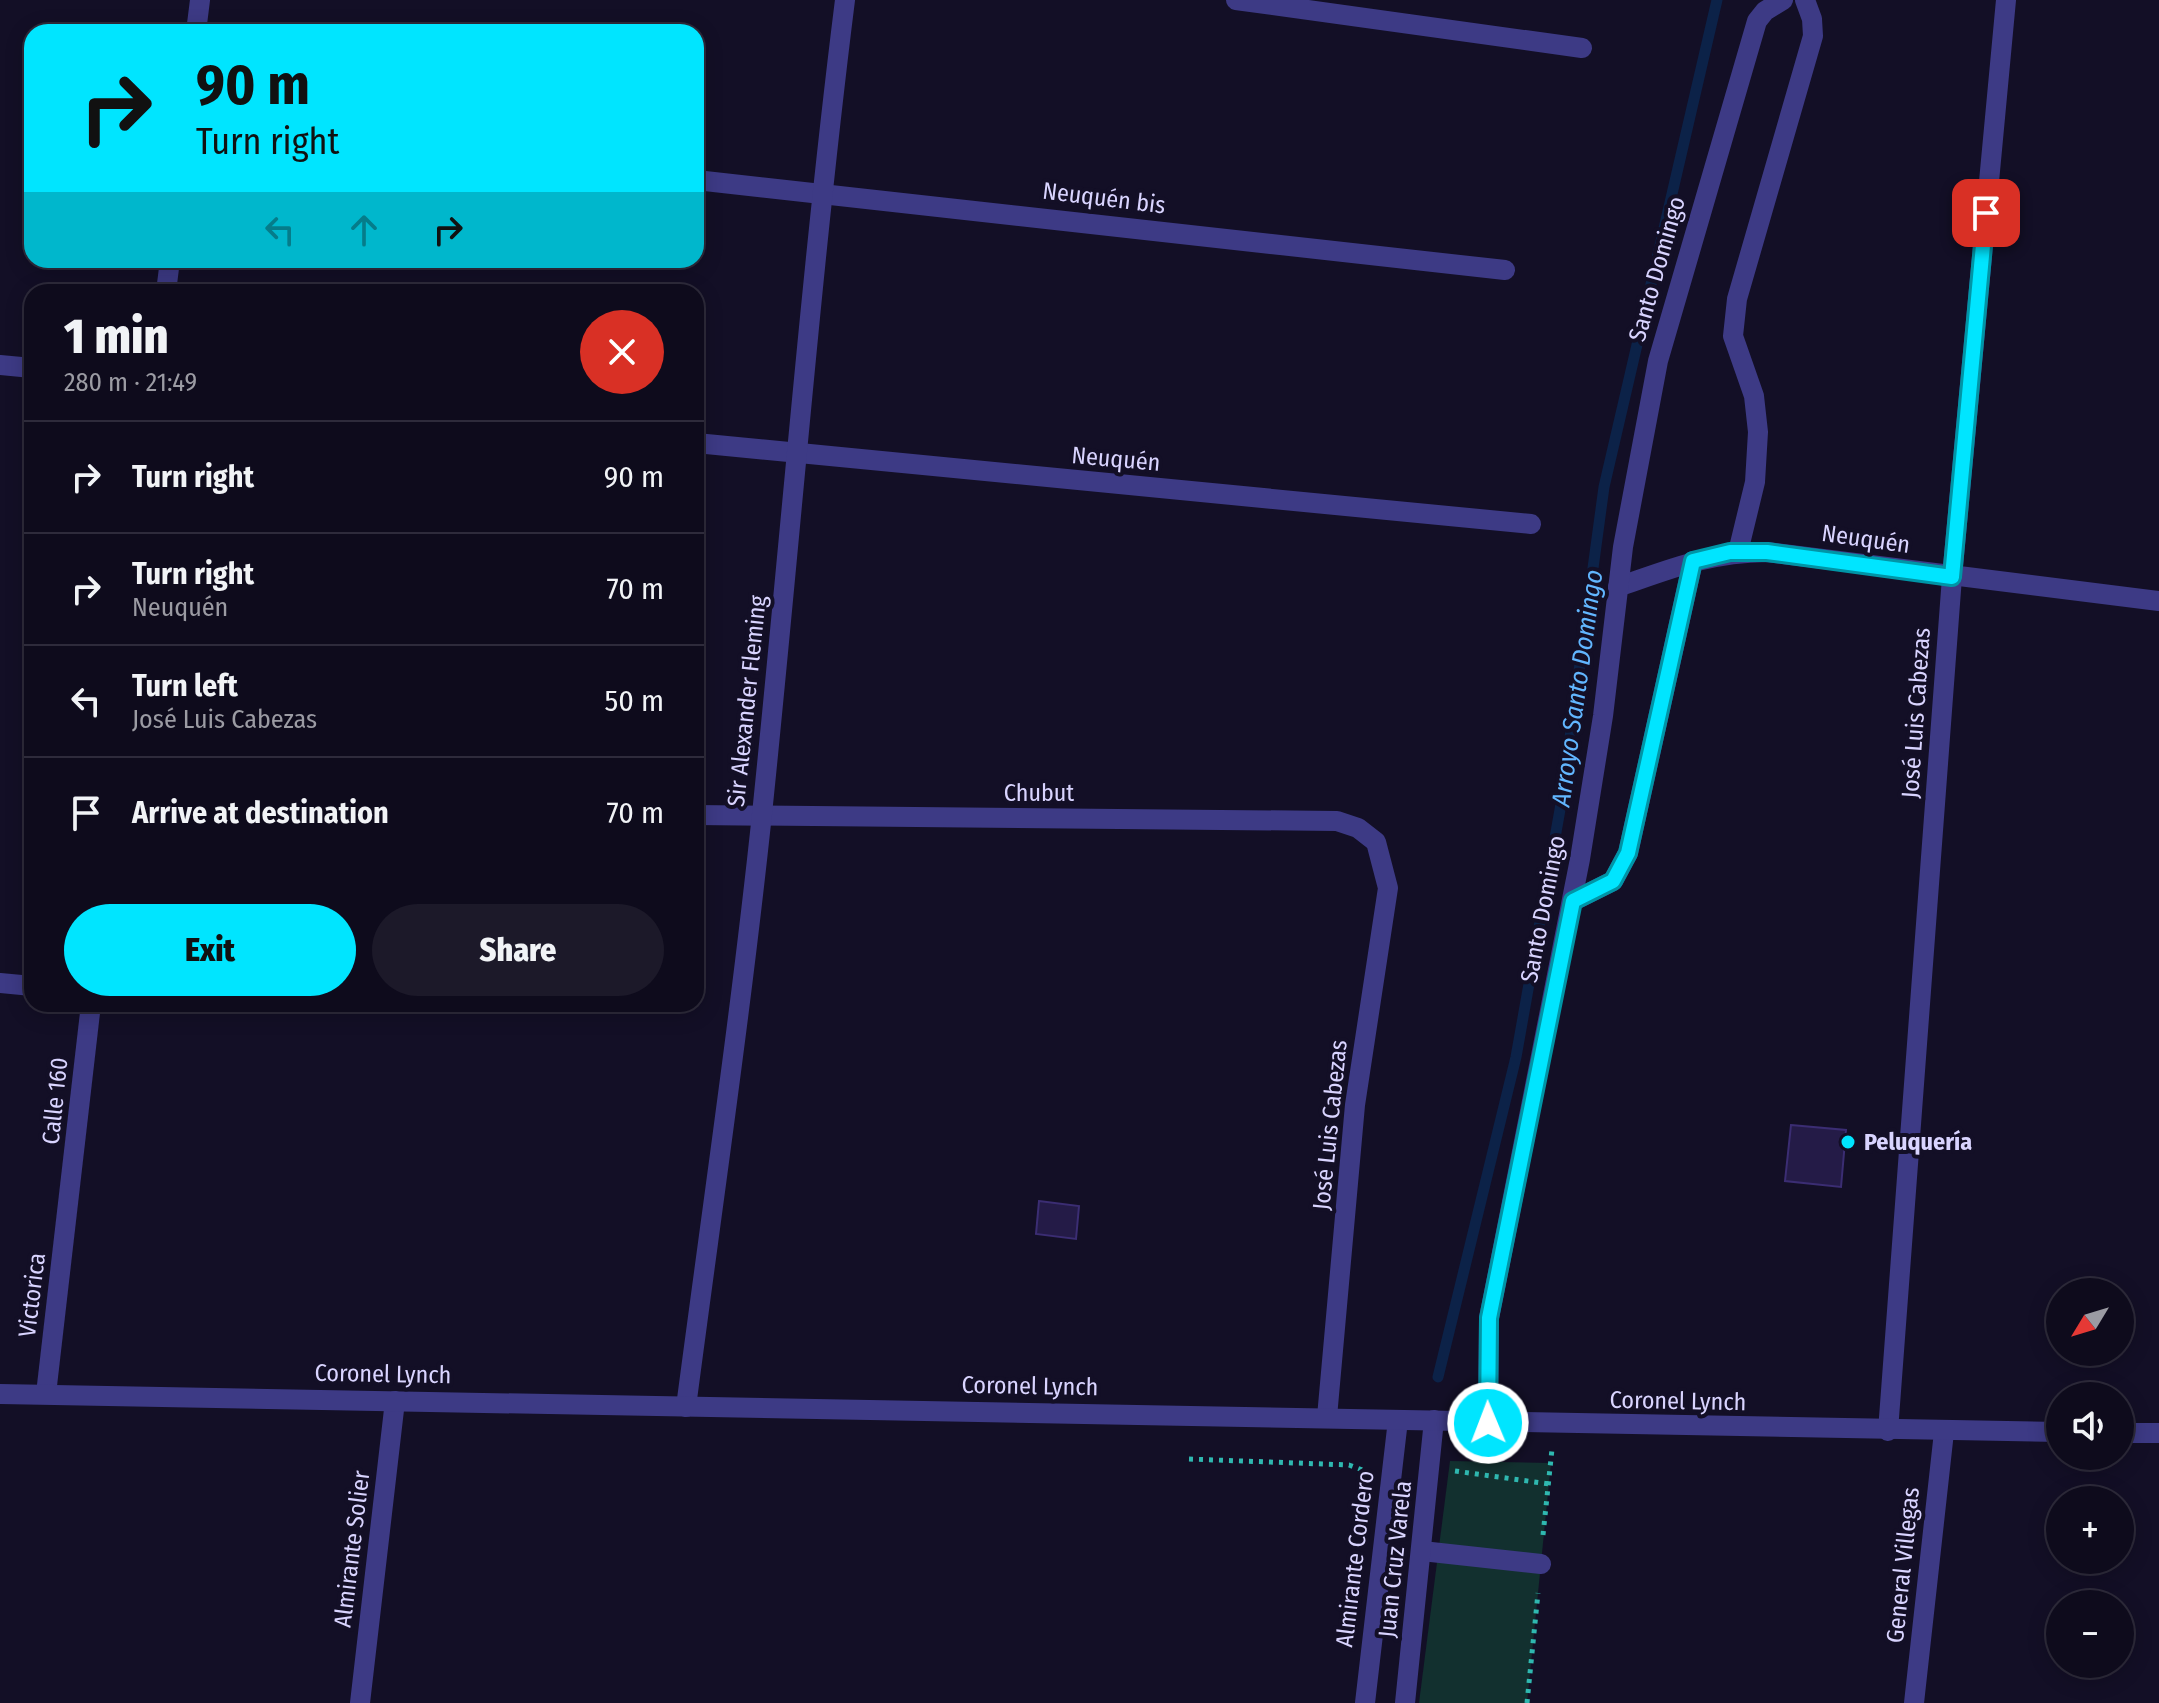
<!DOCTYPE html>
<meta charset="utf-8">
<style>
:root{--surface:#0e0b1c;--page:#1c1929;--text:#f1f3f6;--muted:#9b9ba3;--line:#2e2b3b;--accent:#00e5ff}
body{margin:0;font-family:"Fira Sans Condensed",sans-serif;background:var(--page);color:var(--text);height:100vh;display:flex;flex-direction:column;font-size:30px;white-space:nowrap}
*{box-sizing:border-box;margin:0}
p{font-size:26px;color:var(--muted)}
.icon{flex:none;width:44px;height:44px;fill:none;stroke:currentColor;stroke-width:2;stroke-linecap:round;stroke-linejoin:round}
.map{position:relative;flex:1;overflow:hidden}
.drawer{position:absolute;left:24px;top:284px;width:680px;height:728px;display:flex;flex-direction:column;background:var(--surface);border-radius:24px;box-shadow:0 4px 20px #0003,0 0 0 2px var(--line)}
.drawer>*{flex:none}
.hud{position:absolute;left:24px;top:24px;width:680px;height:244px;border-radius:24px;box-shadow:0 4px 20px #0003,0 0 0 2px var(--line);background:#00e5ff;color:#111;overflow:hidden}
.needle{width:52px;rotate:232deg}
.buttons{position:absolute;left:2046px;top:1278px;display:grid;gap:16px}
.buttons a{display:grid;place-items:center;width:88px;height:88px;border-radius:50%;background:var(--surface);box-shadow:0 4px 20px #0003,0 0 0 2px var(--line);font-size:40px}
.pin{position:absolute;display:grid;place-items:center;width:68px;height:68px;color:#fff;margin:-34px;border-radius:16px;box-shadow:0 4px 12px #0006}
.me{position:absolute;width:88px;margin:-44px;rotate:359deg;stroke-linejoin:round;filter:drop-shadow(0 0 6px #0008)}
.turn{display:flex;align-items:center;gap:28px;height:168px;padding:0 40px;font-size:36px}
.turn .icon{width:104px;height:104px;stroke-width:2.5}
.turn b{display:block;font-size:56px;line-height:68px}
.lanes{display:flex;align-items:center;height:76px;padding:0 40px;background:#0003;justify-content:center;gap:40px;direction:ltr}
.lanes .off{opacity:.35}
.round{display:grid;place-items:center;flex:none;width:84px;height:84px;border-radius:42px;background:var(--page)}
.summary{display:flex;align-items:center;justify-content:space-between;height:136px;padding:0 40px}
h1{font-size:48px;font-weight:800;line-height:60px}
.cta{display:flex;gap:16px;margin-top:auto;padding:16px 40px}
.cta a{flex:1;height:92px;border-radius:48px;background:var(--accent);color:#111;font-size:32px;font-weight:800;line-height:92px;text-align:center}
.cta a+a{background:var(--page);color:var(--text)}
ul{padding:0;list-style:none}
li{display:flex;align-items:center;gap:24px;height:112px;padding:0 40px;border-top:2px solid var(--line)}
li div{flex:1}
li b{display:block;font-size:30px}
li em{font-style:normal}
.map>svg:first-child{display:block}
.green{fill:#12302f}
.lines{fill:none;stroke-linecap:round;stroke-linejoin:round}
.stream{stroke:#0c2248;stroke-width:11}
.building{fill:#241b47;stroke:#3b2d73;stroke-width:2}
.path{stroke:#2fb8b0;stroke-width:5;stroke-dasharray:4 6;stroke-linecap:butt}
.service{stroke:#3d3a85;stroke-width:20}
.minor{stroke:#3d3a85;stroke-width:20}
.tertiary{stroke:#3d3a85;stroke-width:20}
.route-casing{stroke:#0095a6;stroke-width:20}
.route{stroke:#00e5ff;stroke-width:14}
.poi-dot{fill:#00e5ff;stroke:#130f26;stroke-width:3}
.labels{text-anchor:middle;stroke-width:8;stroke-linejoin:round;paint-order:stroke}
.street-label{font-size:24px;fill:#d9d4ff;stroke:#130f26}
.poi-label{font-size:24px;font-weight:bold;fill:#d9d4ff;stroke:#130f26;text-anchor:start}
.water-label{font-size:26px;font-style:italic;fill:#62b6ff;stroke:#130f26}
</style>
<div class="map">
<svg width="2159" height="1703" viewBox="0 0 2159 1703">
<rect width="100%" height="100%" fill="#130f26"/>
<path class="green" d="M1450,1461L1551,1463L1527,1703H1419Z"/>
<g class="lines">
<path class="stream" d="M1438,1377L1516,1057L1561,804L1604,487L1717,0"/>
</g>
<g class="building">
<path d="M1791,1125L1846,1130L1841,1187L1785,1181Z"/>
<path d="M1039,1201L1079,1206L1076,1239L1036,1234Z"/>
</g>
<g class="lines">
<g class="path">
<path d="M1189,1459L1349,1465L1365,1471"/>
<path d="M1455,1471L1549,1484"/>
<path d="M1543,1535L1552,1449"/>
<path d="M1527,1703L1538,1593"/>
</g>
<g class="service">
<path d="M1738,552L1755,482L1758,432L1754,396L1733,336L1737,299L1813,36L1812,19L1805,0"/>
<path d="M1422,1551L1541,1564"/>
</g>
<g class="minor">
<path d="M1236,0L1582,48"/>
<path d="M196,32L200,0"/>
<path d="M696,180L1505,270"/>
<path d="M166,292L170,260"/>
<path d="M0,365L32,368"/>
<path d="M696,443L1531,524"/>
<path d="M1618,587C1673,568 1708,553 1767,552L2159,601"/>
<path d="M696,815L1337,821L1358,828L1376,842L1388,888L1355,1105L1327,1417"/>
<path d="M1573,901L1613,881L1628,853L1693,561"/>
<path d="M0,983L32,986"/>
<path d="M46,1394L91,1004"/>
<path d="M686,1407C712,1209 741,1012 762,814C790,543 811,271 845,0"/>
<path d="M1488,1423L1489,1318L1580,859L1603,716L1623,547L1658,361L1757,21L1765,11L1783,0"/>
<path d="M1888,1431L1952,577L2006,0"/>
<path d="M360,1703L395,1401"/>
<path d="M1365,1703L1398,1420"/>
<path d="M1405,1703L1434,1420"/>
<path d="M1914,1703L1944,1432"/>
</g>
<g class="tertiary">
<path d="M0,1394L2060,1432"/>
<path d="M2120,1433H2159"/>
</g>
</g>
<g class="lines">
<g class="route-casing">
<path id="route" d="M1488,1423L1489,1318L1573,901L1613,881L1628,853L1693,561L1730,552H1767L1952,577L1986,213"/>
</g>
<use href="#route" class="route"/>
</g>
<circle class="poi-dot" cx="1848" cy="1142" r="8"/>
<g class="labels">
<g class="street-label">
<text transform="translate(1104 198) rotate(7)" y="8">Neuquén bis</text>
<text transform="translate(1657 269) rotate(-74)" y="8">Santo Domingo</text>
<text transform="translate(1116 459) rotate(5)" y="8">Neuquén</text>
<text transform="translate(1866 539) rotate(8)" y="8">Neuquén</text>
<text transform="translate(747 701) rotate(-84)" y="8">Sir Alexander Fleming</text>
<text transform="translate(1916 713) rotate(-86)" y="8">José Luis Cabezas</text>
<text x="1039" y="801">Chubut</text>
<text transform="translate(1543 909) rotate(-79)" y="8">Santo Domingo</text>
<text transform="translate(55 1101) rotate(-84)" y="8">Calle 160</text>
<text transform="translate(1330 1125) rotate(-84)" y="8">José Luis Cabezas</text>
<text transform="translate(32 1295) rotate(-83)" y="8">Victorica</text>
<text transform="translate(383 1374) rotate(1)" y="8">Coronel Lynch</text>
<text transform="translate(1030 1386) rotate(1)" y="8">Coronel Lynch</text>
<text transform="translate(1678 1401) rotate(1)" y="8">Coronel Lynch</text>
<text transform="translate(352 1549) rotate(-83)" y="8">Almirante Solier</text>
<text transform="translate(1355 1559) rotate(-83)" y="8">Almirante Cordero</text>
<text transform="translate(1395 1559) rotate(-84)" y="8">Juan Cruz Varela</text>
<text transform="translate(1903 1565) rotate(-84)" y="8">General Villegas</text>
</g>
<g class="poi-label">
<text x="1864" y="1150">Peluquería</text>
</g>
<g class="water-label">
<text transform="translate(1577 688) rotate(-82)" y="9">Arroyo Santo Domingo</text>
</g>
</g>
</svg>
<div class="buttons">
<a><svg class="needle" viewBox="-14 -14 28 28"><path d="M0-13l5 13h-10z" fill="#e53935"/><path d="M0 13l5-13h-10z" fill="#9b9ba3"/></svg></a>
<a><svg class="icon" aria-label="sound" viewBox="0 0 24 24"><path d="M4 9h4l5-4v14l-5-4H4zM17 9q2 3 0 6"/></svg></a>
<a>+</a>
<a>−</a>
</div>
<div class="pin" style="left:1986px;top:213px;background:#d93025"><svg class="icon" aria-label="arrive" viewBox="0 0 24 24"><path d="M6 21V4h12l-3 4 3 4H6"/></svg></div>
<svg class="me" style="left:1488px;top:1423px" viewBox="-20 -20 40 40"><circle r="17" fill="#00e5ff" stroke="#fff" stroke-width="3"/><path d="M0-11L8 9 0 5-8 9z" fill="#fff"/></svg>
<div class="hud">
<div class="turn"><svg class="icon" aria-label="right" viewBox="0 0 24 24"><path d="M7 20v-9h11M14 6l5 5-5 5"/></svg><div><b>90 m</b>Turn right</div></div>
<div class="lanes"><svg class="icon off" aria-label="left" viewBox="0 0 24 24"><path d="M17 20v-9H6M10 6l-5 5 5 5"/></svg><svg class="icon off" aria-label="ahead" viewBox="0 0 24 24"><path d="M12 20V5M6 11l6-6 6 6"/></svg><svg class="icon" aria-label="right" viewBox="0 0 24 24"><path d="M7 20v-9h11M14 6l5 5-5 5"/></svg></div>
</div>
<section class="drawer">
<div class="summary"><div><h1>1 min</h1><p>280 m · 21:49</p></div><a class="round" style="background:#d93025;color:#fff"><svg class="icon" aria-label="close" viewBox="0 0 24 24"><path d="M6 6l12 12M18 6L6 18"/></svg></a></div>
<ul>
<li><svg class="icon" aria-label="right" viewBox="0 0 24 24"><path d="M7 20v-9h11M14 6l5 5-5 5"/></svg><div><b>Turn right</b></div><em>90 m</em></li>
<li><svg class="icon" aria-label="right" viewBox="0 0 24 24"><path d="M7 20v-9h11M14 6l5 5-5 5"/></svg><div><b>Turn right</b><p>Neuquén</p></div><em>70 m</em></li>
<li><svg class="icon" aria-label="left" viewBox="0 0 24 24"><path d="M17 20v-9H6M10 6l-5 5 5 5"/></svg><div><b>Turn left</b><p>José Luis Cabezas</p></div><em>50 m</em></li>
<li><svg class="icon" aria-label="arrive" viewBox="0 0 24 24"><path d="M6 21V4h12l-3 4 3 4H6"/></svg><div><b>Arrive at destination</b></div><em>70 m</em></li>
</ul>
<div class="cta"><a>Exit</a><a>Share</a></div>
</section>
</div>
